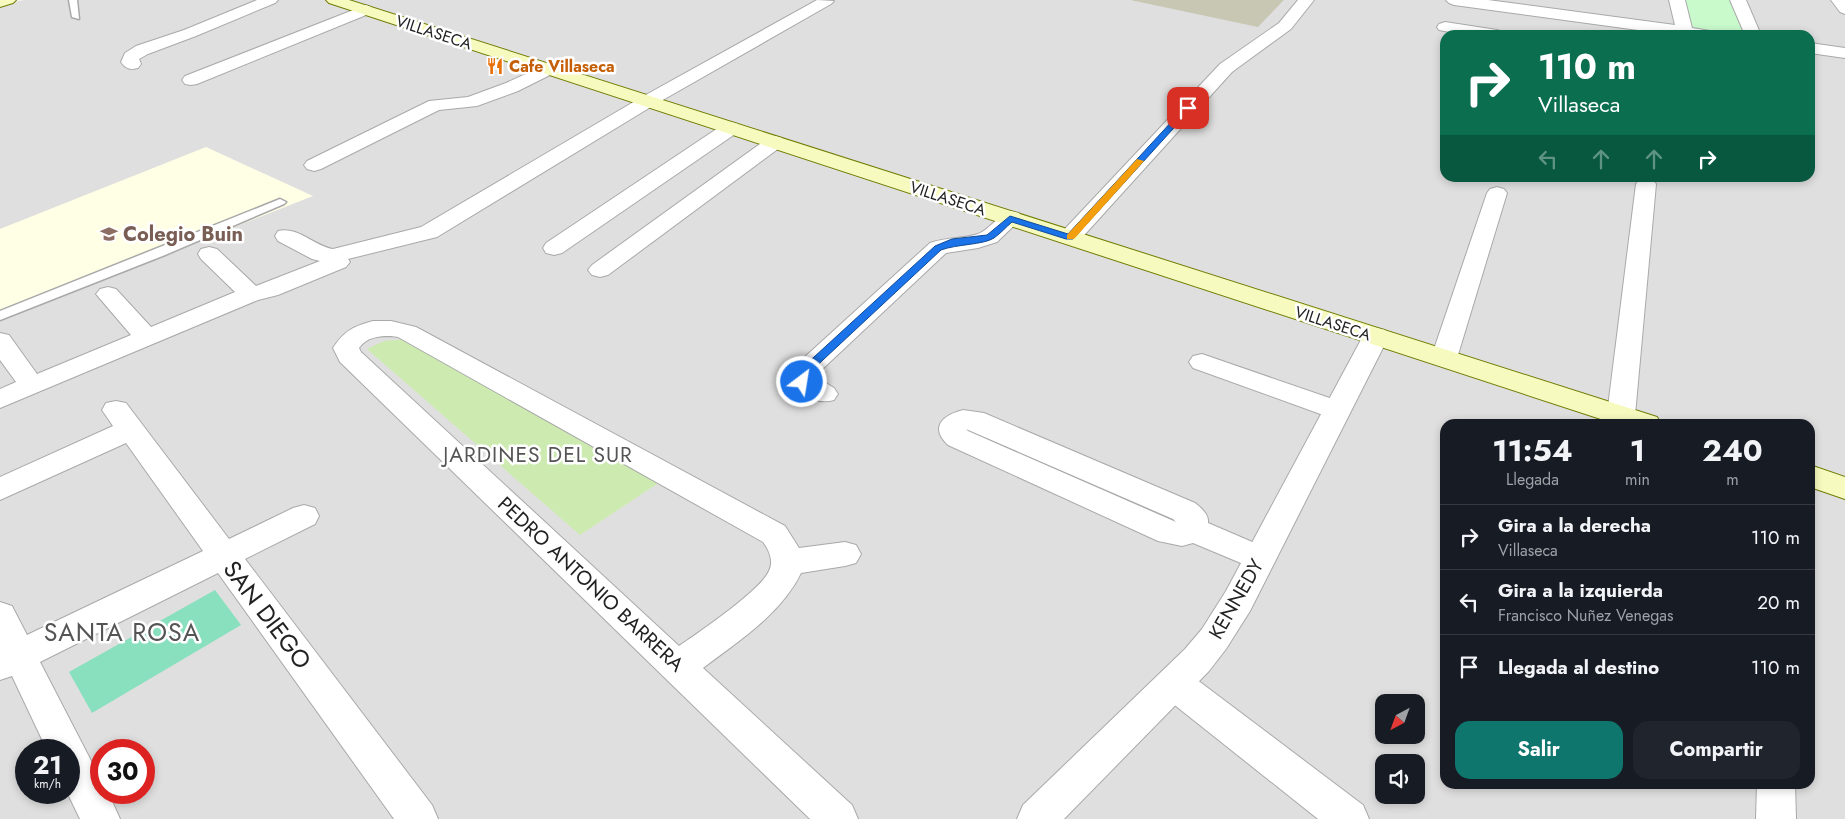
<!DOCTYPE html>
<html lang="es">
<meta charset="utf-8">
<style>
:root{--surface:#171b24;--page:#20242c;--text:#f1f3f6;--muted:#9ea1a6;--line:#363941;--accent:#0f766e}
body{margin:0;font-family:Jost,sans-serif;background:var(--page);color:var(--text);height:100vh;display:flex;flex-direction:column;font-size:19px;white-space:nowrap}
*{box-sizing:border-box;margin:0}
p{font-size:16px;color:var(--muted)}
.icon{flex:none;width:28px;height:28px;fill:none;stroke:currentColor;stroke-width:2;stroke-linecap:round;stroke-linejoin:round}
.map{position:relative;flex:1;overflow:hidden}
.panel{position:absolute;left:1440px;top:419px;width:375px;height:370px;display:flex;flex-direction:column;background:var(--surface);border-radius:15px;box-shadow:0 2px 8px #0003}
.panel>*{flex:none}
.hud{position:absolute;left:1440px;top:30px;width:375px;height:152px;border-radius:15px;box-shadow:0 2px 8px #0003;background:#0b6e4f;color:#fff;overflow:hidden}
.needle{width:32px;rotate:221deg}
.fabs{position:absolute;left:1375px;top:694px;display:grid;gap:10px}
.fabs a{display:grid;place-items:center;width:50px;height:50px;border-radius:10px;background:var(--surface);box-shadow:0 2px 8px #0003;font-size:25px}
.speed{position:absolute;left:15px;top:739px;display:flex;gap:10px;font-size:25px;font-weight:700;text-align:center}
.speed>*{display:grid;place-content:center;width:65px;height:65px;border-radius:50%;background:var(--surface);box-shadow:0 2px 8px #0003;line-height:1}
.speed small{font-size:12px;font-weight:400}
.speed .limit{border:8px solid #d22;background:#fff;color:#111}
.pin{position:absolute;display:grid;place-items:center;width:42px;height:42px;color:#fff;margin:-21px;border-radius:10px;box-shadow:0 2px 8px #0006}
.me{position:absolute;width:55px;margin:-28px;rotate:31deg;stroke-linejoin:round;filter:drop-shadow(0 0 4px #0008)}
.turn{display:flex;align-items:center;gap:18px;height:105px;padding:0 15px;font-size:22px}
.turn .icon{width:65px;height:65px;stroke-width:2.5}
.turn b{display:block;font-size:35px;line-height:42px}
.lanes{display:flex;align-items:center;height:48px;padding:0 15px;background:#0003;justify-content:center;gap:25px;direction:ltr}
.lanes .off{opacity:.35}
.eta{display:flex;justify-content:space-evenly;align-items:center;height:85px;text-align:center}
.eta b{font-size:30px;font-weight:700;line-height:35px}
.button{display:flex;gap:10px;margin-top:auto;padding:10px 15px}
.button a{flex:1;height:58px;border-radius:15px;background:var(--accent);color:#fff;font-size:20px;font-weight:700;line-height:58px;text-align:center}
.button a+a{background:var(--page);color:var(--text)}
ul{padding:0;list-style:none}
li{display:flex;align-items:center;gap:15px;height:65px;padding:0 15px;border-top:1px solid var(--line)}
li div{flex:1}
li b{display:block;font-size:19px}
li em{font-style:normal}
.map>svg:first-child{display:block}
.residential{fill:#e0dfdf;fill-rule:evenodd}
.education{fill:#ffffe5}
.construction{fill:#c7c7b4}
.grass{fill:#cdebb0}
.park{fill:#c8facc}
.pitch{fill:#88e0be}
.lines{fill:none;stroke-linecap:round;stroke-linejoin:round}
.service-casing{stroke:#a9a9a9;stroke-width:3}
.minor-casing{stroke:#a9a9a9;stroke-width:2}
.tertiary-casing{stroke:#a9a9a9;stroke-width:2}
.secondary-casing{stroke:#707d05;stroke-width:2}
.service{fill:#fff;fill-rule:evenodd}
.minor{fill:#fff;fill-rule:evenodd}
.tertiary{fill:#fff;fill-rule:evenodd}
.secondary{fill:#f7fabf;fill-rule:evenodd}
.route{fill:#1a73e8;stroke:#114b97}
.slow{fill:#f59e0b}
.labels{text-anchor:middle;stroke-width:5;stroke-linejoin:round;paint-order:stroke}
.far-street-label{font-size:16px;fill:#222;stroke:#fff}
.far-food-label{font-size:16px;font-weight:bold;fill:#c56008;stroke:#fff;text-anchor:start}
.education-label{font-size:20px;font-weight:bold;fill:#785e54;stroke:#fff;text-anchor:start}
.street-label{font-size:20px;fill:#222;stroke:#fff}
.neighbourhood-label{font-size:21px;letter-spacing:1px;fill:#555;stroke:#fff}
.near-street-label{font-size:24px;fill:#222;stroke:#fff}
.near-neighbourhood-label{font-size:25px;letter-spacing:1px;fill:#555;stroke:#fff}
</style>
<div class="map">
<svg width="1845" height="819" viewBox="0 0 1845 819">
<rect width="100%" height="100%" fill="#f2efe9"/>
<path class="residential" d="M25,0H1130L1258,26L1284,0H1845V819H0V5ZM1445,35H1810V178H1445ZM1445,424H1810V784H1445ZM1384,702H1416V735H1384ZM26,750H69V792H26ZM101,750H144V792H101ZM1384,762H1416V795H1384Z"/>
<path class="education" d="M206,147L313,196L0,319V229Z"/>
<path class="construction" d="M1130,0H1284L1258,27Z"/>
<path class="grass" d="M406,339L660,482L580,535L367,349L384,341Z"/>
<path class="park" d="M1682,0H1733L1747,35L1691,29Z"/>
<path class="pitch" d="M215,590L241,625L92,713L69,672Z"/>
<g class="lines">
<g class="service-casing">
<g id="service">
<path d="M69,0H77L79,19L72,17Z"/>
<path d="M280,199L286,202L284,204L165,255L0,320V311Z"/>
</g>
</g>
<g class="minor-casing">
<g id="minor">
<path d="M257,0H278L275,3L196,36L148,54L139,59L141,64L138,68C130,70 126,69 121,62L125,53L136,46L184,30Z"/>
<path d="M817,0L834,1L831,4L654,105L437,237L348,259L350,262L346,267L278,295L258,300L0,408V389L16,382L0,360V333L9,335L37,374L131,335L96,294L100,289L108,287L116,289L151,327L235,292L201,259L198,254L201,249L209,247L217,249L256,286L320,261L312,259L278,241L275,236L278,231C298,226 314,246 333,249L421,227L642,97Z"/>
<path d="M1298,0H1314L1291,29L1232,72L1078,242L1070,244L1062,242L1059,237L1062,232L1220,64L1279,23Z"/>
<path d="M1446,0H1488L1675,25L1669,0H1685L1692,28L1716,32L1718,35H1675L1454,5L1449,3Z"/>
<path d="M1730,0H1746L1761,35H1745Z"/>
<path d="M1831,0H1845V14L1840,12Z"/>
<path d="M366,5L371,7L374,10L371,13L197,84L191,85L185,84L182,80L185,76Z"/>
<path d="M1445,22L1497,30L1503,32L1505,35H1466L1439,30L1437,27L1439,24Z"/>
<path d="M1810,43L1845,48V58L1810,53Z"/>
<path d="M548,64L554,65L557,69L554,73L518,91L477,106L439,110L321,169L314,171L307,169L304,165L307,161L429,101L468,97L506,83Z"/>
<path d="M731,122L738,124L741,128L738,132L562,253L554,255L546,253L543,248L546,243L724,124Z"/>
<path d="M775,136L782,138L785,142L782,146L608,275L600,277L592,275L588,270L592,265L768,138Z"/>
<path d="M1646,178L1653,180L1656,184L1635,415L1631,422L1623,424L1611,422L1607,415L1636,184L1639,180Z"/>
<path d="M1497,187L1504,189L1507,193L1457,358L1453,364L1444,366L1435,364L1431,358L1487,193L1490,189Z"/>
<path d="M1011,211L1019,213L1022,218L997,242L978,248L946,253L815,376L834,388L838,394L834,400C817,405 791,394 789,375L796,365L930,243C947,237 963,239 978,234C991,229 997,215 1011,211Z"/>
<path d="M373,321H391L416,327L785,526L799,548L845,542L856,545L861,554L856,563L845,566L801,573C781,614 739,641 703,668L852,805L858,819H810L340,362L333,348C344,331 354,326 373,321ZM391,336L398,337L763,542C769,550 774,561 769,571C760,591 699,632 679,646L361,352L359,348C367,337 378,336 391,336Z"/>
<path d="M1202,354L1347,404L1351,411L1347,418L1337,420L1193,368L1189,362L1193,356Z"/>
<path d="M116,401L126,403L229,539L293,508L304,505L315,508L319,516L315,524L245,559L432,805L438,819H394L218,573L40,662L101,780V792H108L120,819H80L67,792L69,750H47L12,676L0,680V602L12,606L27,635L203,551L126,443L0,500V477L113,426L102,410L106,403Z"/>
<path d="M963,410L984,413L1195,503C1201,508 1209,514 1208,523L1271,550L1276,559L1271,568L1260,571L1193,543L1182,546L1158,541L948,445C929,427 943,415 963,410ZM966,429L1173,519L1176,522L968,431Z"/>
<path d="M1175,668L1188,673L1363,805L1369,819H1318L1162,695L1157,684L1162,673Z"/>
<path d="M1757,784H1795L1796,819H1756Z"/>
</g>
</g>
<g class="tertiary-casing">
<path id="tertiary" d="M1376,328L1385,330L1389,336L1250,611L1226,649L1209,671L1064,819H1017L1023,805L1185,649L1202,629L1226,591L1363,336L1367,330Z"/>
</g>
<g class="secondary-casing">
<g id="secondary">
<path d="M0,0H16L13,3L0,7Z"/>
<path d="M326,0H349L1657,417L1661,424H1616L329,3Z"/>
<path d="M1810,465L1845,477V499L1810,487Z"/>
</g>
</g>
<use href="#service" class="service"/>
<use href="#minor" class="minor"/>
<use href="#tertiary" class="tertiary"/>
<use href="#secondary" class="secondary"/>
</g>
<path class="route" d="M1186,106L1192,108L1073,239H1066L1012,222C1006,227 1001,233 994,238C983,245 957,244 941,250L809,373L806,385H799L797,374L802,368L935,246L952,239L987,235L1010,216L1068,234Z"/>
<path class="slow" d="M1137,159L1144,161L1074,239H1067V235Z"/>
<defs>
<g id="restaurant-bare" transform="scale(1.35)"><path d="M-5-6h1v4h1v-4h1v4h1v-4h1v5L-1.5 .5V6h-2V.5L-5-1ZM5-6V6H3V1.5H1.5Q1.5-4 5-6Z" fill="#e8710a" stroke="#fff" stroke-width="2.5" paint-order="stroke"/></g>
<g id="school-bare" transform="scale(1.35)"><path d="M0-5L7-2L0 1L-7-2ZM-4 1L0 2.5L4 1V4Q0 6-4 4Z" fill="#8d6e63" stroke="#fff" stroke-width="2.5" paint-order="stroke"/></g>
</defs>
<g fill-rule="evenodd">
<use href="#restaurant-bare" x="495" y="66"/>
<use href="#school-bare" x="109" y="234"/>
</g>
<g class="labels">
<g class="far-street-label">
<text transform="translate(434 32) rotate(18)" y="6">VILLASECA</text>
<text transform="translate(948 198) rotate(18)" y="6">VILLASECA</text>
<text transform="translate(1333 323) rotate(18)" y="6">VILLASECA</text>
</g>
<g class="far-food-label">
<text x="509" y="72">Cafe Villaseca</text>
</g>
<g class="education-label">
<text x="123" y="241">Colegio Buin</text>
</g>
<g class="street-label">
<text transform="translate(591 584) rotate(43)" y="7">PEDRO ANTONIO BARRERA</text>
<text transform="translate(1236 599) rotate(-60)" y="7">KENNEDY</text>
</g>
<g class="neighbourhood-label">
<text x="538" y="462">JARDINES DEL SUR</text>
</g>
<g class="near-street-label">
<text transform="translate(267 615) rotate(53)" y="8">SAN DIEGO</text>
</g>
<g class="near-neighbourhood-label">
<text x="122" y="641">SANTA ROSA</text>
</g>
</g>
</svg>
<div class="fabs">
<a><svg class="needle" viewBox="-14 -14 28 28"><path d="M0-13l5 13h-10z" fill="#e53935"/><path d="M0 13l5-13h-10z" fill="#9ea1a6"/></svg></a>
<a><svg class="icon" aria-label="sound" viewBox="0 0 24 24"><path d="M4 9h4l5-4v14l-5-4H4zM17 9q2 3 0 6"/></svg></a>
</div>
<div class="speed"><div>21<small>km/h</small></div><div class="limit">30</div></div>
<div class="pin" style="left:1188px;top:108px;background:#d93025"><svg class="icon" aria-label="arrive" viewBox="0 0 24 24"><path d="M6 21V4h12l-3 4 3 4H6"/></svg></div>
<svg class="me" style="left:802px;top:382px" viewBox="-20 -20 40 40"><circle r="17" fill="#1a73e8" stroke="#fff" stroke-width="3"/><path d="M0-11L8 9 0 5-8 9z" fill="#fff"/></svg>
<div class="hud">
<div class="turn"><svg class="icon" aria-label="right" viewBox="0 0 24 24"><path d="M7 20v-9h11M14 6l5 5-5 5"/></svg><div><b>110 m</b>Villaseca</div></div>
<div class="lanes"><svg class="icon off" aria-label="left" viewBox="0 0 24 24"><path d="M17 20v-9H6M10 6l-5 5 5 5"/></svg><svg class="icon off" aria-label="ahead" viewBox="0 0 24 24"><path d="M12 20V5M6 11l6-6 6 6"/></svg><svg class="icon off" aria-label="ahead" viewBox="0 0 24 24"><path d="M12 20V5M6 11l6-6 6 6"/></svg><svg class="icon" aria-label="right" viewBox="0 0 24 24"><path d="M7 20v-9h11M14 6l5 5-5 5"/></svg></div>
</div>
<section class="panel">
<div class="eta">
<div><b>11:54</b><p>Llegada</p></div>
<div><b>1</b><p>min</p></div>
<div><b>240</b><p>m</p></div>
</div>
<ul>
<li><svg class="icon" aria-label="right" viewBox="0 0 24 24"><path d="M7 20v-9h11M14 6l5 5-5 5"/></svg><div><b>Gira a la derecha</b><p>Villaseca</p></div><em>110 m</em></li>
<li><svg class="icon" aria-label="left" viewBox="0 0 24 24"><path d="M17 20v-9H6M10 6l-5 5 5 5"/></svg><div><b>Gira a la izquierda</b><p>Francisco Nuñez Venegas</p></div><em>20 m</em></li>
<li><svg class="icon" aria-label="arrive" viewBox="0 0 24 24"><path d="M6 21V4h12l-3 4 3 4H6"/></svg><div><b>Llegada al destino</b></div><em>110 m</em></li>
</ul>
<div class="button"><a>Salir</a><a>Compartir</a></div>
</section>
</div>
